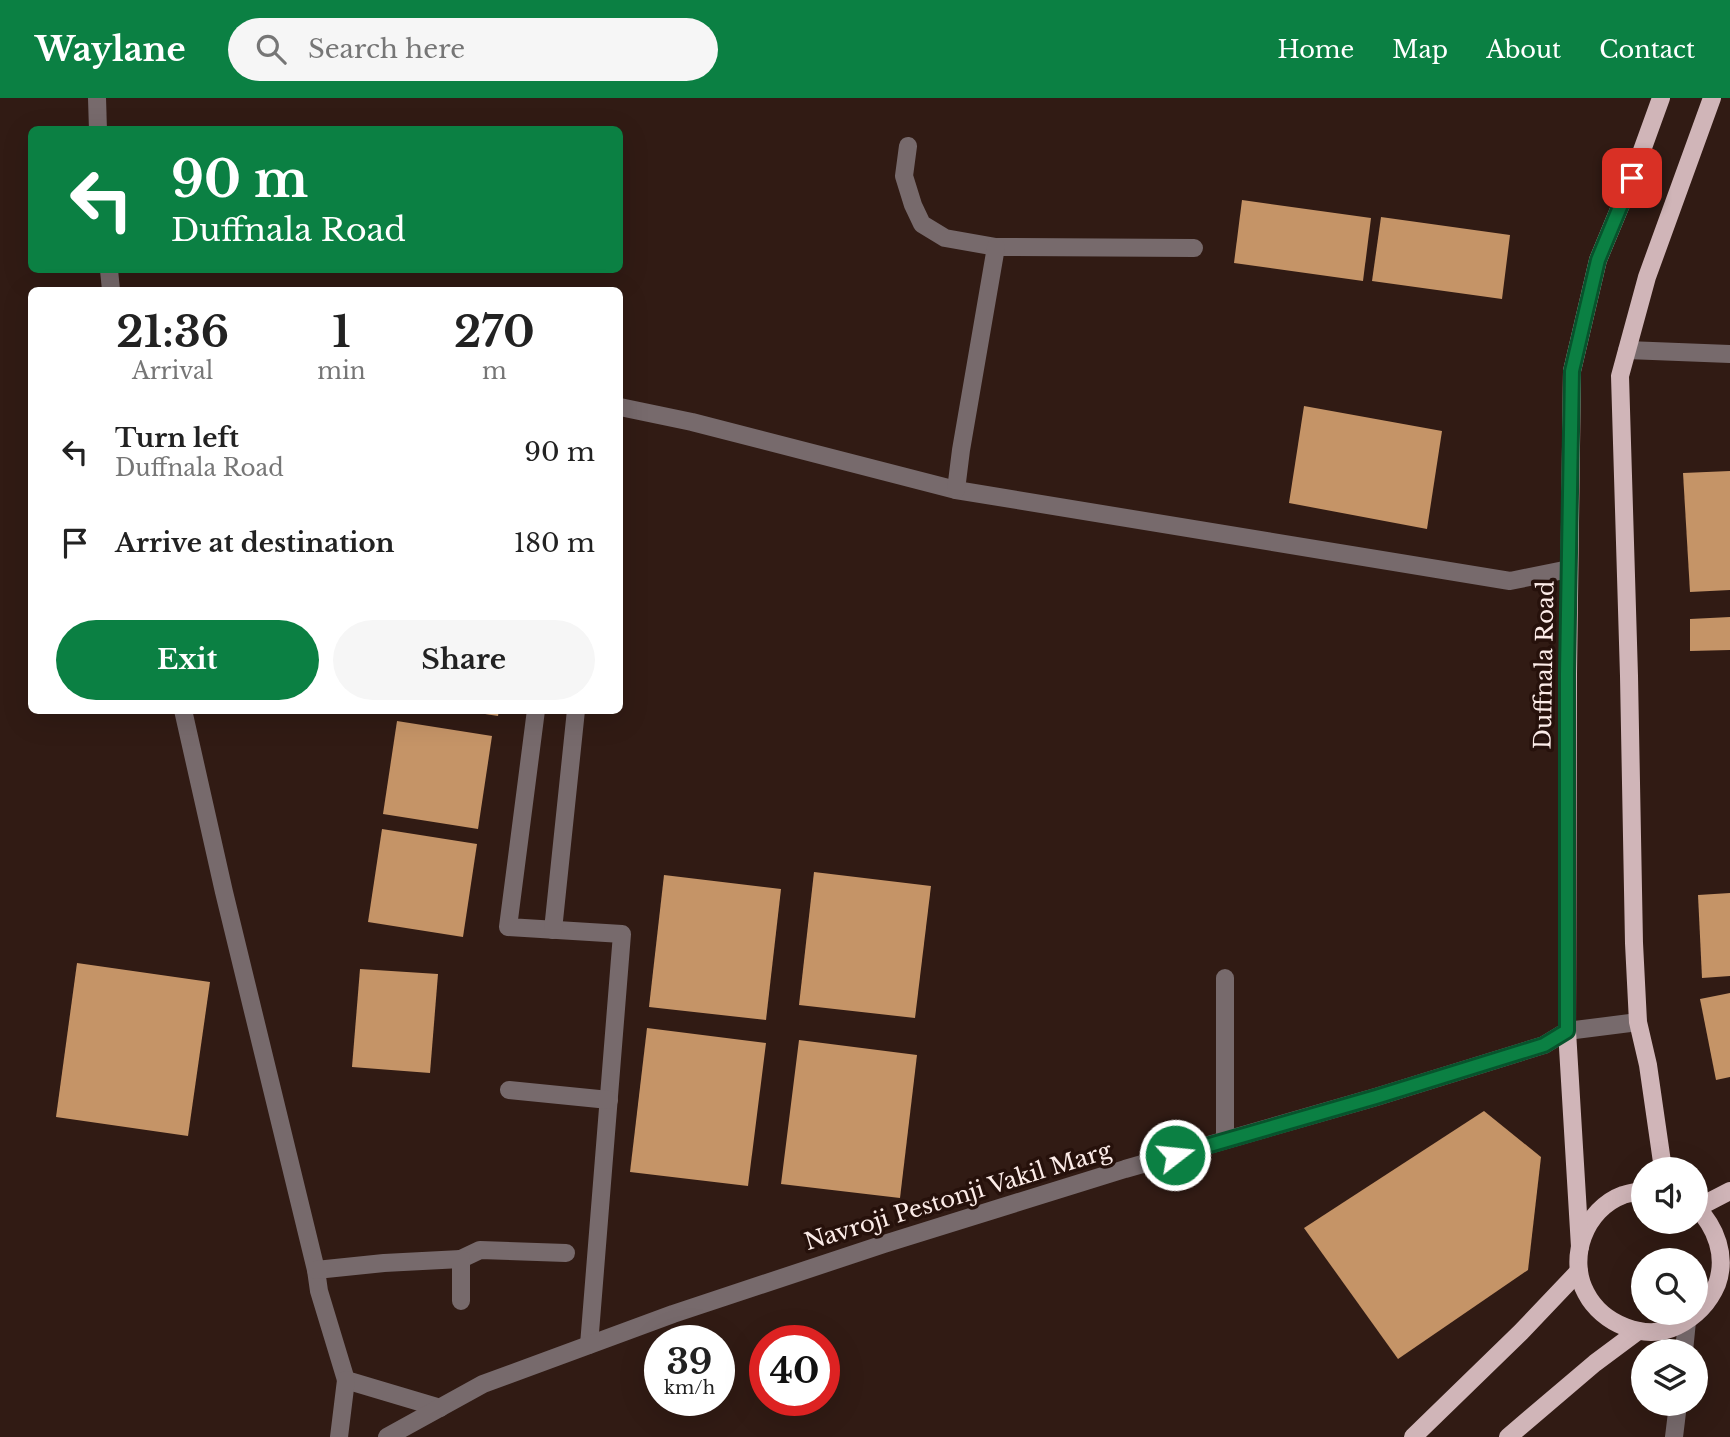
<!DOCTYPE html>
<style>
:root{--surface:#fff;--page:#f6f6f6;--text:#222;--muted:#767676;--accent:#0b8043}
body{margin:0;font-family:"Libre Baskerville",serif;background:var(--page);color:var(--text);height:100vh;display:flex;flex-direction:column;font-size:26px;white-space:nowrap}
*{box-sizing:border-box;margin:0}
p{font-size:23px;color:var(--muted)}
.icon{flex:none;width:38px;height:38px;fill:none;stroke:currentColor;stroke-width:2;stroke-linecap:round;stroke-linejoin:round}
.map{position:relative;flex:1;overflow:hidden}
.side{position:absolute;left:28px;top:189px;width:595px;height:427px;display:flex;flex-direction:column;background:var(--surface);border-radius:10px;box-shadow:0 7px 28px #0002}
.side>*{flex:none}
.hud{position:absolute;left:28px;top:28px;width:595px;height:147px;border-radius:10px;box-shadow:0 7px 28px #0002;background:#0b8043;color:#fff;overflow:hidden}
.fabs{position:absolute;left:1631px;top:1059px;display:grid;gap:14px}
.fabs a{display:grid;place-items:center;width:77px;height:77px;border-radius:50%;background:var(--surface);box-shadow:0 7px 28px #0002;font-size:35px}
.speed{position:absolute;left:644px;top:1227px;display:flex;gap:14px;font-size:35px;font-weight:700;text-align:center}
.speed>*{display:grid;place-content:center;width:91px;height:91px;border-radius:50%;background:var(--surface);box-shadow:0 7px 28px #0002;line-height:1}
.speed small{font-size:18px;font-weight:400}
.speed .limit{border:10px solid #d22;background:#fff;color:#111}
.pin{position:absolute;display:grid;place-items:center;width:60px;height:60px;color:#fff;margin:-30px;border-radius:14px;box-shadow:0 4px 10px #0006}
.me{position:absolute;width:77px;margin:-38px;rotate:74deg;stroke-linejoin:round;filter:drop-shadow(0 0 5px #0008)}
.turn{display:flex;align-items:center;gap:24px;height:147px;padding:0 28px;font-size:32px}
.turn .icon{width:91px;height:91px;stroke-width:2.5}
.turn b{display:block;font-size:49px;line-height:60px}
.eta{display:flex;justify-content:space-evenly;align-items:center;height:119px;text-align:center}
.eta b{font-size:42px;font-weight:700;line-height:49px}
.action{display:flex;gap:14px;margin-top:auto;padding:14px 28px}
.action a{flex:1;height:80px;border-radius:42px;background:var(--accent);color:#fff;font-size:28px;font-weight:700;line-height:80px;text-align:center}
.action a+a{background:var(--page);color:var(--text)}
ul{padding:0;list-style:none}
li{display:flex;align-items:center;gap:21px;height:91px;padding:0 28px}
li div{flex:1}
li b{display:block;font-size:26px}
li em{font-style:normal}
header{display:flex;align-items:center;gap:42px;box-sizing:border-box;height:98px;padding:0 35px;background:var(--accent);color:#fff}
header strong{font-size:33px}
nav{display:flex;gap:38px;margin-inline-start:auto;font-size:24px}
.search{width:490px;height:63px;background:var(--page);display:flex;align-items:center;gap:18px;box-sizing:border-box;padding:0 24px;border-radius:38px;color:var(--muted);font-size:26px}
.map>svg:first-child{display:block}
.building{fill:#c59467}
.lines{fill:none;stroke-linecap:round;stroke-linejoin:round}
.minor{stroke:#776a6c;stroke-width:18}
.major{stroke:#d0b5b8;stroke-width:18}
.route-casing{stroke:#07532c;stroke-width:18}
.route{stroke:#0b8043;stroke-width:12}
.labels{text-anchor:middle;stroke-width:7;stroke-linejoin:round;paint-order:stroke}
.street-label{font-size:23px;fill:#fcece8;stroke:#26110b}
</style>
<header>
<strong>Waylane</strong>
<div class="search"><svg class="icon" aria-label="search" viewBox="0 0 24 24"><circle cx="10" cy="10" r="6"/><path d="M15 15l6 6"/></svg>Search here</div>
<nav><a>Home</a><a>Map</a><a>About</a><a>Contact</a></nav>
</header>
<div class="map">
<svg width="1730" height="1339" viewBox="0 0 1730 1339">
<rect width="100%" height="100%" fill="#311b14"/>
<g class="building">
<path d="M1242,102L1371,120L1363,183L1234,165Z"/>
<path d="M1381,119L1510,137L1502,201L1372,183Z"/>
<path d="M1304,308L1442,333L1427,431L1289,405Z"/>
<path d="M1730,373V492L1690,494L1683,375Z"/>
<path d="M1730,519V552L1690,553V521Z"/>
<path d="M472,612H499L498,618L472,614Z"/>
<path d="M397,623L492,638L478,731L383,716Z"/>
<path d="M382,731L477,746L463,839L368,824Z"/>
<path d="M814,774L931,788L915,920L799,907Z"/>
<path d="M664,777L781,791L766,922L649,909Z"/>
<path d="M1730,795V878L1702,880L1698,797Z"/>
<path d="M77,865L210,884L188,1038L56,1019Z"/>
<path d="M360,871L438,876L430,975L352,969Z"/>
<path d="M1730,895V979L1716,982L1700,901Z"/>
<path d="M647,930L766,945L748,1088L630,1074Z"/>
<path d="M799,942L917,957L900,1100L781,1086Z"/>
<path d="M1484,1013L1541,1059L1528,1172L1398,1261L1304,1130Z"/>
</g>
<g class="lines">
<g class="minor">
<path d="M97,0L98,32"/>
<path d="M908,48L904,78L913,107L922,126L945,140L996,149L1194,150"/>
<path d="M109,172L111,192"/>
<path d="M1627,252L1730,256"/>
<path d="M620,309L692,324L956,392L1510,483L1569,471"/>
<path d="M956,392L961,352L996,149"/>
<path d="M183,612L224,794L316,1172L319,1193L346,1282L440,1310"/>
<path d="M536,612L508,829L622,836L589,1247"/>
<path d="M553,832L576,612"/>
<path d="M509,992L609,1002"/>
<path d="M1225,1042V880"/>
<path d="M461,1161L480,1152L566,1155"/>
<path d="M316,1172L384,1165L461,1161V1203"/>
<path d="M1684,1253L1687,1223"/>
<path d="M339,1339L346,1282"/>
<path d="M387,1339L483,1286L673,1216L884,1146L1125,1071L1376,999L1544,947L1567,933L1638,924"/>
<path d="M1674,1339L1678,1306"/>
</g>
<g class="major">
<path d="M1663,1071L1648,967L1638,924L1634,845L1629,578L1620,278L1647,179L1712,0"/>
<path d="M1643,1092C1637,1094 1629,1095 1623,1097C1585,1111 1567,1160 1586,1195C1602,1226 1645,1244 1677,1228C1695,1219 1709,1205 1717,1186C1727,1158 1716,1129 1696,1109"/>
<path d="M1697,1110L1730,1093"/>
<path d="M1580,1149L1567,933L1568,576L1572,273L1598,162L1632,80L1661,0"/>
<path d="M1413,1339L1521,1234L1579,1173"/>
<path d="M1508,1339L1595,1265L1638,1233"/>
</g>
</g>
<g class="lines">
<g class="route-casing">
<path id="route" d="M1175,1057L1376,999L1544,947L1567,933V576L1572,273L1598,162L1632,80"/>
</g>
<use href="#route" class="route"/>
</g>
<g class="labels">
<g class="street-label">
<text transform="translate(1544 567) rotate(-89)" y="8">Duffnala Road</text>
<text transform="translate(958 1098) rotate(-17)" y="8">Navroji Pestonji Vakil Marg</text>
</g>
</g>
</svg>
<div class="fabs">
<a><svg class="icon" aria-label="sound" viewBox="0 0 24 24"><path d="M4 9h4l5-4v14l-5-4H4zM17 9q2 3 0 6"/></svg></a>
<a><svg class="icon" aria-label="search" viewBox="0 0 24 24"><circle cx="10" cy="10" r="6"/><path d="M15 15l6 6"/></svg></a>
<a><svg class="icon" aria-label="layers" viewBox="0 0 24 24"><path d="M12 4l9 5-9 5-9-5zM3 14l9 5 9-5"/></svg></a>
</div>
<div class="speed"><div>39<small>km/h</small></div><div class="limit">40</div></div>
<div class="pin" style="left:1632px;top:80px;background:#d93025"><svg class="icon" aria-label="arrive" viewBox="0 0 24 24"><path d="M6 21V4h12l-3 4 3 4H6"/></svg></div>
<svg class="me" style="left:1175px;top:1057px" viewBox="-20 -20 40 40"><circle r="17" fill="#0b8043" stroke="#fff" stroke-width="3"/><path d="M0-11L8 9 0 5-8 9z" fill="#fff"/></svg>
<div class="hud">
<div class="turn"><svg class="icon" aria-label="left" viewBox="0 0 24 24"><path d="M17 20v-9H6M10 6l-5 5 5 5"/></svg><div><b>90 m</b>Duffnala Road</div></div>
</div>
<section class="side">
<div class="eta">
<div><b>21:36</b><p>Arrival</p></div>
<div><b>1</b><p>min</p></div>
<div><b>270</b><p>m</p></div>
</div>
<ul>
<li><svg class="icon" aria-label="left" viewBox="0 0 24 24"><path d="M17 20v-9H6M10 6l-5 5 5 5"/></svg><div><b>Turn left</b><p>Duffnala Road</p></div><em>90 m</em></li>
<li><svg class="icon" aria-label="arrive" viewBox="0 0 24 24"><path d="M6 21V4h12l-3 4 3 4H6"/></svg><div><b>Arrive at destination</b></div><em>180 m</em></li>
</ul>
<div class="action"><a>Exit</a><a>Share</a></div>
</section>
</div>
